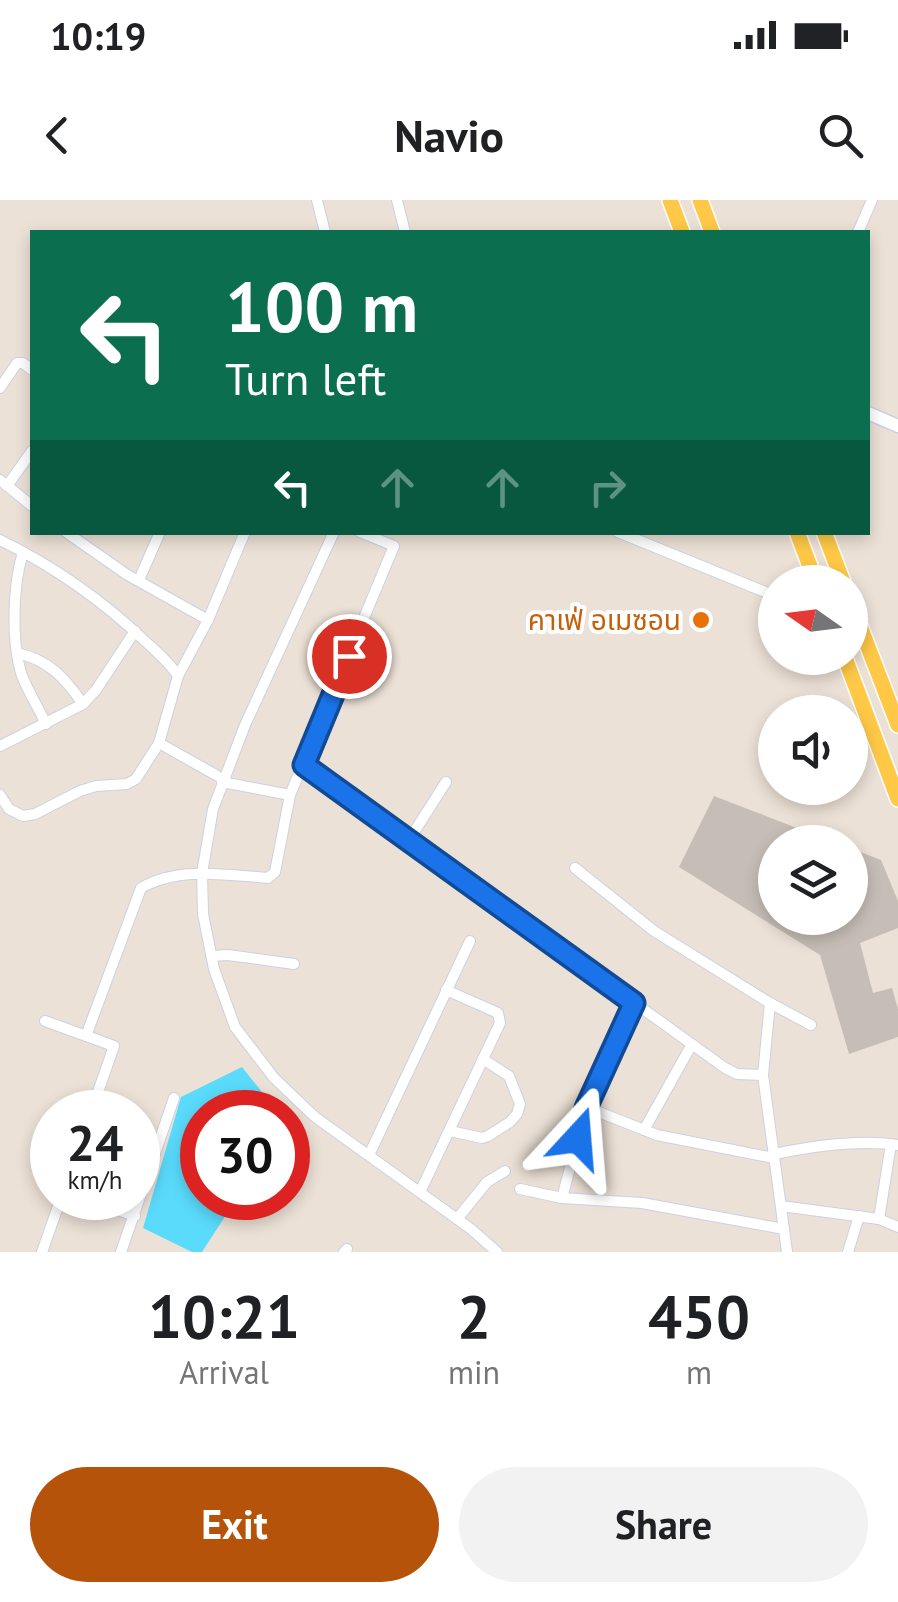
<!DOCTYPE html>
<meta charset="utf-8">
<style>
:root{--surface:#fff;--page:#f2f2f2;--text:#202124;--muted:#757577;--accent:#b45309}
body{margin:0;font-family:"PT Sans","Noto Sans Thai",sans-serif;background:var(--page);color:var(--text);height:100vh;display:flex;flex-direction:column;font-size:38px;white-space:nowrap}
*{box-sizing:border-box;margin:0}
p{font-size:32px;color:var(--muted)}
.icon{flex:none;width:55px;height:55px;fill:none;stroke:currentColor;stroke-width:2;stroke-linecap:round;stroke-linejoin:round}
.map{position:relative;height:1052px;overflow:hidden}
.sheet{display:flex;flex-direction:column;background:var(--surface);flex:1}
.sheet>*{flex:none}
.guide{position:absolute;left:30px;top:30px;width:840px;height:305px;border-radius:0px;box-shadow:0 5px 15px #0003;background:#0b6e4f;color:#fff;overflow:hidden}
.needle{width:65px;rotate:284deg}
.buttons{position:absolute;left:758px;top:365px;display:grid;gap:20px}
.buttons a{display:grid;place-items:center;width:110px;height:110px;border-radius:50%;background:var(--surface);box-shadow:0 5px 15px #0003;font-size:50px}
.speed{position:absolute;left:30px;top:890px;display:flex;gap:20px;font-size:50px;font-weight:700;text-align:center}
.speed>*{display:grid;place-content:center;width:130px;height:130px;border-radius:50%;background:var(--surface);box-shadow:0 5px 15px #0003;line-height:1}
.speed small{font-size:25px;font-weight:400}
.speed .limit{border:15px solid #d22;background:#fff;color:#111}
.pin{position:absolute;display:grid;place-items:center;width:85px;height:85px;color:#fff;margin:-42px;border:5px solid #fff;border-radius:50%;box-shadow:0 2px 10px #0007}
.me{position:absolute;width:110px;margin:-55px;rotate:19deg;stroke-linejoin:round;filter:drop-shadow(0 0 8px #0008)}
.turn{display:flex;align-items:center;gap:35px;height:210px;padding:0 30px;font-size:45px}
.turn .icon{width:130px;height:130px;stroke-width:2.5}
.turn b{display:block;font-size:70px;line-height:85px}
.lanes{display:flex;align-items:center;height:95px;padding:0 30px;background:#0003;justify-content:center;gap:50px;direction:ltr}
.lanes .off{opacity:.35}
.eta{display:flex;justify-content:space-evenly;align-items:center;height:170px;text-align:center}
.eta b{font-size:60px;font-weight:800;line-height:70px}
.cta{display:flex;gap:20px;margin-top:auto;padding:20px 30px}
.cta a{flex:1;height:115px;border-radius:60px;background:var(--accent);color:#fff;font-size:40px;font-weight:800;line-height:115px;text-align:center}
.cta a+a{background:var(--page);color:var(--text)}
.status{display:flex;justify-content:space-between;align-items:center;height:70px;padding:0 50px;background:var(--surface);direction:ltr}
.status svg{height:28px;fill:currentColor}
header{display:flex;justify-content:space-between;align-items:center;height:130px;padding:0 30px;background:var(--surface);font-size:45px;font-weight:800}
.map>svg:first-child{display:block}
.water{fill:#5adbfc}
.building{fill:#c6beb6}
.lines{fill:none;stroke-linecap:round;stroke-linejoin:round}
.minor-casing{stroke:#cbd1e2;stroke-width:12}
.tertiary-casing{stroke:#cbd1e2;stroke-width:15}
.primary-casing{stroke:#fff;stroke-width:18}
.minor{stroke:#fff;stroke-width:10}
.tertiary{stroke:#fff;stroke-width:12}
.primary{stroke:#ffc947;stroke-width:15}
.route-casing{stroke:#114b97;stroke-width:25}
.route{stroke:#1a73e8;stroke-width:18}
.food-dot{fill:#e8710a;stroke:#fff;stroke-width:4}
.labels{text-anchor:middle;stroke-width:8;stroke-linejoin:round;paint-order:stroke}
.food-label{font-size:28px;fill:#c56008;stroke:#fff;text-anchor:end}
</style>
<div class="status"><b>10:19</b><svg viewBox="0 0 49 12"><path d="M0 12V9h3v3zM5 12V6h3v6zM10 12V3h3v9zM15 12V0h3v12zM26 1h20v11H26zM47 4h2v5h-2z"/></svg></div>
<header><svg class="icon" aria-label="back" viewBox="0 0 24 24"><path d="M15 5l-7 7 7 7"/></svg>Navio<svg class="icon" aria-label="search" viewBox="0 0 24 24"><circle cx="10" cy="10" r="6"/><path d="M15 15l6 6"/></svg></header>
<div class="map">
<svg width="898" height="1052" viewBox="0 0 898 1052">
<rect width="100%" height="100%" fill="#ece1d6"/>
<path class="water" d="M242,867L278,912H202V998H237L202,1052H192L143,1028L181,897Z"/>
<path class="building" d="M714,596L833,642H775V718H850V648L881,660L898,701V728L860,743L873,793L892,788L898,809V837L849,854L820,755L679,667Z"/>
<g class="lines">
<g class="minor-casing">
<g id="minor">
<path d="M317,0L325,32"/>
<path d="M397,0L405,32"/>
<path d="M858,32L872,0"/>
<path d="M0,188L17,163H23L32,170"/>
<path d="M0,280L32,306"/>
<path d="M7,286L32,251"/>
<path d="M66,332L126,374L208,420"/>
<path d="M334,332L245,525L213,609L202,673L203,714L214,769L235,827L274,878L315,917L471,1029L497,1052"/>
<path d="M618,332L775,396"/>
<path d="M0,340C55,367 102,400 146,442C158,453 170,463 178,476"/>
<path d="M23,352C13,385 11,439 21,473C27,490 38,507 46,524"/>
<path d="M139,380L160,332"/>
<path d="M17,453C49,460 65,478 83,504"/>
<path d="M159,543L223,579"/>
<path d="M0,546L83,504L96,490L135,431"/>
<path d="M304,565L725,868L737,874L763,875"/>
<path d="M222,582L290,595"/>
<path d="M0,595L9,609L23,616L35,614L80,591L96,586L127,584L136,579L159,543L178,476L208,420L245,332"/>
<path d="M409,640L446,582"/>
<path d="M575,668L654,731L770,803L811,825"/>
<path d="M212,756L228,755L294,764"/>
<path d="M770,803L763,875L787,1052"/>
<path d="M45,821L114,846L91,912"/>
<path d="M86,836L141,688C177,666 227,675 268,678L275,672L290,595L394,346L360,332"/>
<path d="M586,907L657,935L774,958"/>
<path d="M644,930L692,844"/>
<path d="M450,931L482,938L488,936L510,922L517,914L520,904L509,876L483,859"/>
<path d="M774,954C813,946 858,939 898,945"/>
<path d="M369,955L470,741"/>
<path d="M520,989L562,998L642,1003L784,1029"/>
<path d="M420,992L500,823L498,813L446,790"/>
<path d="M84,998L135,1016"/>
<path d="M562,998L586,907L634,803"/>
<path d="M781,1006L879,1019L898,1027"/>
<path d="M457,1019L487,982L505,971"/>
<path d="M879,1019L891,944"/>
<path d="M42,1052L61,998"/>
<path d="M121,1052L174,898"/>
<path d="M344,1052L347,1049"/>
<path d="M848,1052L859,1016"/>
</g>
</g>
<g class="tertiary-casing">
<path id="tertiary" d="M868,213L898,226"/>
</g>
<g class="primary-casing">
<g id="primary">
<path d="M670,0L682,32"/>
<path d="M700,0L712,32"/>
<path d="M797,332L816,382"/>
<path d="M824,332L843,382"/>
<path d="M850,400L898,525"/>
<path d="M845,458L898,599"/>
</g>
</g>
<use href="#minor" class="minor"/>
<use href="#tertiary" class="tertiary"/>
<use href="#primary" class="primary"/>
</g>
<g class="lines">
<g class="route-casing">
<path id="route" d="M349,456L304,565L634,803L586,908L578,938"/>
</g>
<use href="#route" class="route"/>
</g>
<circle class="food-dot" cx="701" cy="420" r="10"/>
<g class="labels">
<g class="food-label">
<text x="681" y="430">คาเฟ่ อเมซอน</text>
</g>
</g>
</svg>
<div class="buttons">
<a><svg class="needle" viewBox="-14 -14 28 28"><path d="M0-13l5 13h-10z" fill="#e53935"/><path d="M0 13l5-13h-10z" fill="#757577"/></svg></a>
<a><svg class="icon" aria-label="sound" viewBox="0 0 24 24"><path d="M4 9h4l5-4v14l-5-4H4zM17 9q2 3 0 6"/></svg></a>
<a><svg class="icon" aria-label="layers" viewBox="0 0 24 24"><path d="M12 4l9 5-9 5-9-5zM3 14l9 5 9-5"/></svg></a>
</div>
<div class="speed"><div>24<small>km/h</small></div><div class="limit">30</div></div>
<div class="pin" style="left:349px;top:456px;background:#d93025"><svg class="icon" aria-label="arrive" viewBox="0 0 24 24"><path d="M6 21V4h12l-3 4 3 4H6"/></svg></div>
<svg class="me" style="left:578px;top:938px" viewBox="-20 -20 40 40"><path d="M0-17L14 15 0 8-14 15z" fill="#1a73e8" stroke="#fff" stroke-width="4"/></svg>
<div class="guide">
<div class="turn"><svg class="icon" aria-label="left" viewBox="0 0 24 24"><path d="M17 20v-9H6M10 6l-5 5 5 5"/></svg><div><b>100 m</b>Turn left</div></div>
<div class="lanes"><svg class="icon" aria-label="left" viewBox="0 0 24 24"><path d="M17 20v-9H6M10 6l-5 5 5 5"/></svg><svg class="icon off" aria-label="ahead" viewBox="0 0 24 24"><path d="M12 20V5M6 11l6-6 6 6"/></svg><svg class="icon off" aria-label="ahead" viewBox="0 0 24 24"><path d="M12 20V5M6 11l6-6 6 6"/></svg><svg class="icon off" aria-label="right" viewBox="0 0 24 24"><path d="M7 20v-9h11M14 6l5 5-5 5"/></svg></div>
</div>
</div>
<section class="sheet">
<div class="eta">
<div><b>10:21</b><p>Arrival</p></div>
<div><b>2</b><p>min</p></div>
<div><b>450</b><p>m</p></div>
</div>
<div class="cta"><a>Exit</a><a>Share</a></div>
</section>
